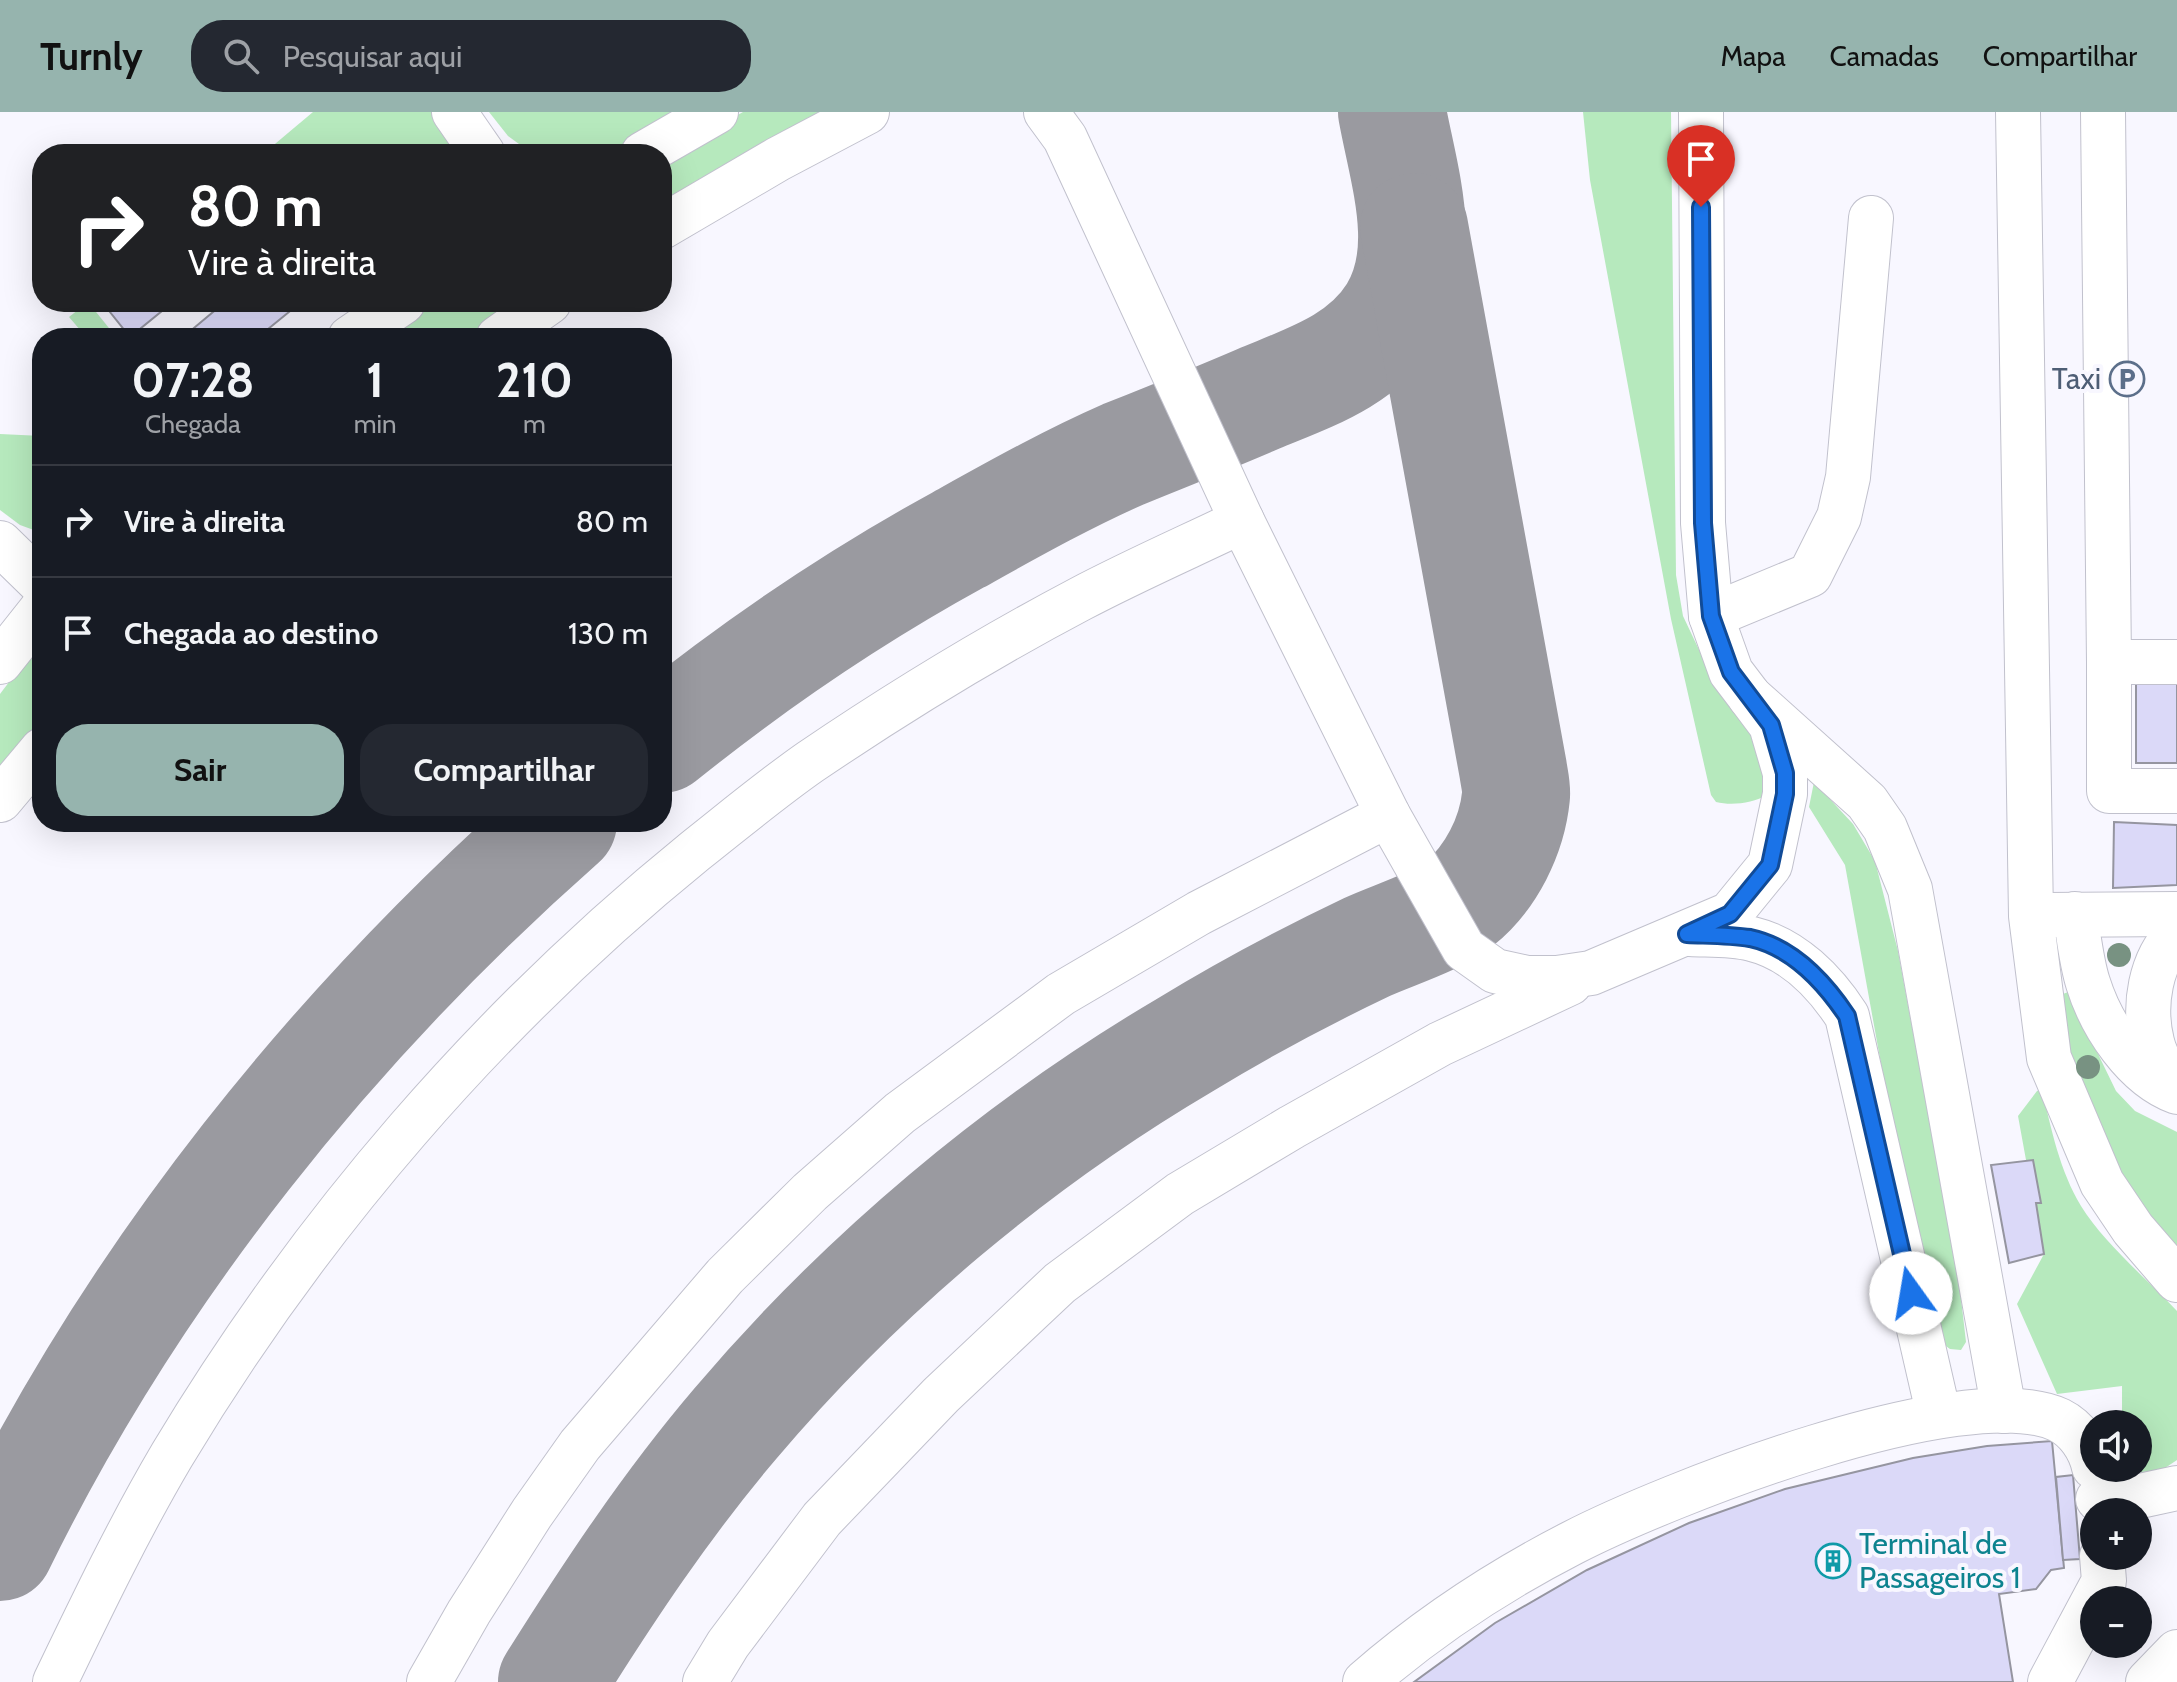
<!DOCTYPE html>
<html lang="pt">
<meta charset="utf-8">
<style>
:root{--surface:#171b24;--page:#242831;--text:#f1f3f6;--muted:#9ea1a6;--line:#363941;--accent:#96b4ae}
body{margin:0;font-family:Cabin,sans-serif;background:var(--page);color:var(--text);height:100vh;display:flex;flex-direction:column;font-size:30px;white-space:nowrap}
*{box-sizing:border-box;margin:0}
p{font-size:26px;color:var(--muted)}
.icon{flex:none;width:44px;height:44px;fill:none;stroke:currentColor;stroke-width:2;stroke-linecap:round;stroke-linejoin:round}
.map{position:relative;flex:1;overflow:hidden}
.details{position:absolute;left:32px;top:216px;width:640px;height:504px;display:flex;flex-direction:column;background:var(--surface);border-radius:32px;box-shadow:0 8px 32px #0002}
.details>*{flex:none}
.hud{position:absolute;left:32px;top:32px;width:640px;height:168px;border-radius:32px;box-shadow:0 8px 32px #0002;background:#202124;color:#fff;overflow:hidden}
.fabs{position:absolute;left:2080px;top:1298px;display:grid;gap:16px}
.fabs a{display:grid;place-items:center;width:72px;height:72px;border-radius:50%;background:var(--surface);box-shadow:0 8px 32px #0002;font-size:40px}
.pin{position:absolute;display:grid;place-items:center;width:68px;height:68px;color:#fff;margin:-82px -34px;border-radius:50% 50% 50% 0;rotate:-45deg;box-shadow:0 0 8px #0007}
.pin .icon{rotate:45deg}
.me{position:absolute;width:88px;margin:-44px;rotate:347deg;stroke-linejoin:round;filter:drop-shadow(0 0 6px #0008)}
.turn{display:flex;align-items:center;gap:28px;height:168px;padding:0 24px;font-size:36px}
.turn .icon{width:104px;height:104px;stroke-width:2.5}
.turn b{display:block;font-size:56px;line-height:68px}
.eta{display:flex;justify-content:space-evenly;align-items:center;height:136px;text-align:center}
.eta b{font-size:48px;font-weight:800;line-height:56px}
.action{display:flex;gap:16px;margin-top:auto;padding:16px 24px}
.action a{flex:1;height:92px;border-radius:32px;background:var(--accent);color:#111;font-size:32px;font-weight:800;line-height:92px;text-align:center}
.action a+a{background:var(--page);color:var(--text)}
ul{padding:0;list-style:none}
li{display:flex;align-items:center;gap:24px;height:112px;padding:0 24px;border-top:2px solid var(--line)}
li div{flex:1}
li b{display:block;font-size:30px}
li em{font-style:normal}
header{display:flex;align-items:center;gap:48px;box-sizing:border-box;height:112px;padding:0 40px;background:var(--accent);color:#111}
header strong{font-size:38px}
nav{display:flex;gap:44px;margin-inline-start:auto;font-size:28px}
.search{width:560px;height:72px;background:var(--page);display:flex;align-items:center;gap:20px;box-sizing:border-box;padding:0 28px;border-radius:32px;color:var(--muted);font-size:30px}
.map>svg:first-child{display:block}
.green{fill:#b6e9bd}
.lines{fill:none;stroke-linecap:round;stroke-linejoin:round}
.taxiway{stroke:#9a9aa0;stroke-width:108}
.building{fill:#dbd9f8;stroke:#9595a0;stroke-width:2}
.minor-casing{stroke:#c1c1cd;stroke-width:46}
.minor{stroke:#fff;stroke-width:44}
.tree{fill:#789282}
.route-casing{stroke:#114b97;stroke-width:20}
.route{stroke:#1a73e8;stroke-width:14}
.labels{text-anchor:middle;stroke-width:8;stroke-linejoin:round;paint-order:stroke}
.service-label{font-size:30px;fill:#4e5e75;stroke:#f8f7ff;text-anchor:end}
.culture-label{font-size:30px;fill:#0d838f;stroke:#f8f7ff;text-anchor:start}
</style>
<header>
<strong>Turnly</strong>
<div class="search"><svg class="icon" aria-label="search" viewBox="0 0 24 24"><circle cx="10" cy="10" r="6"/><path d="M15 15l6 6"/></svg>Pesquisar aqui</div>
<nav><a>Mapa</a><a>Camadas</a><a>Compartilhar</a></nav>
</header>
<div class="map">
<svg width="2177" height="1570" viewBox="0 0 2177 1570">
<rect width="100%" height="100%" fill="#f8f7ff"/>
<g class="green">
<path d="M313,0H432L446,21L452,42H263Z"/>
<path d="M489,0H680L606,42L530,40L508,24Z"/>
<path d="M743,0H840L662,102V46Z"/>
<path d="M1583,0H1671L1676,463L1683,504L1701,542L1718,573L1763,635L1767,683C1753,691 1732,694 1716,690L1711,683L1671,507L1590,68Z"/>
<path d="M88,190L117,226H87L69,205Z"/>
<path d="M433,190H527L478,226H378Z"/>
<path d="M0,322L42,324V421L20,413L0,398Z"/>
<path d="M42,531V622L0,669V582L34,537Z"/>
<path d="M1814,670L1853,712L1875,749L1898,839L1959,1169L1966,1230L1961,1238L1950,1237L1943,1232L1908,1101L1845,753L1809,695Z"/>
<path d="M2068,880L2116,979L2135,999L2177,1020V1147L2133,1103L2071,962L2058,884Z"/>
<path d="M2042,977C2051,1017 2060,1059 2081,1094C2103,1130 2148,1168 2177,1199V1348L2162,1358L2122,1362V1356H2138V1312H2122V1274L2057,1282L2017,1192L2044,1142L2036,1091L2040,1090L2033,1048H2026L2018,1004L2037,979Z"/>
</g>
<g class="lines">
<g class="taxiway">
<path d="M662,627C754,553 854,485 958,428C1012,398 1067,367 1124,342C1169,324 1214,306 1258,287C1308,266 1363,249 1393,200C1430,139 1404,65 1392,0"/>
<path d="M0,1435C135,1159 333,913 563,710"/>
<path d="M552,1570C608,1481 666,1393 735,1312C861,1163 1017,1032 1185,933C1244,897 1304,865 1367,835C1393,823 1439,809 1460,791C1491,766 1512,724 1516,684C1517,676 1514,665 1513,657L1414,115"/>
</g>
</g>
<g class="building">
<path d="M102,190H173L130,225Z"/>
<path d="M225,190H299L300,191L257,226H182Z"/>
<path d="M2177,569V651H2136V570Z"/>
<path d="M2114,710L2177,713V773L2113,776Z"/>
<path d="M2033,1048L2041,1091H2036L2044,1142L2009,1151L1991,1053Z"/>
<path d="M2052,1329L2064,1456L2051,1458L2036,1477L1999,1482L2013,1570H1414L1495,1511L1587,1458L1689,1411L1785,1377L1913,1346L1987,1334Z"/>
<path d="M2073,1363L2080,1447L2063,1448L2056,1365Z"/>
</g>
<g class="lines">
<g class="minor-casing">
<g id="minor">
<path d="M454,0L483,42"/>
<path d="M1046,0L1065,26L1242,409L1388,703L1464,837L1495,859L1527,866H1557L1591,861L1730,802L1770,753L1785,682V661L1771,613L1750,585"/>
<path d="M1701,0L1703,411L1711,504L1731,560L1750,585L1867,690L1885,716L1910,777L2004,1299"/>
<path d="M2018,0L2031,804L2049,946L2102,1071L2133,1117L2177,1168"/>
<path d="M2103,0L2109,550H2177"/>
<path d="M643,42L716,0"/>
<path d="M662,115L778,47L867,0"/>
<path d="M350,226L403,190"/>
<path d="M498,226L549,190"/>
<path d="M0,431L42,472"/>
<path d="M1711,504L1810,463L1839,405L1848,365L1871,106"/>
<path d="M0,550L42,497"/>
<path d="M2109,550V679H2177"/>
<path d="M0,688L42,638"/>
<path d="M2075,802C2079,825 2081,849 2088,871C2101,913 2134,964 2177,980"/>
<path d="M2046,803L2177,802"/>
<path d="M1690,822C1709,823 1733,822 1752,827C1793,837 1825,870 1847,904L1939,1304"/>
<path d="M2176,975C2166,961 2156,947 2152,930C2143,894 2150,848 2177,822"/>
<path d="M2098,1387L2140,1384L2177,1376"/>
<path d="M55,1570C92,1493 129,1416 172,1343C310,1113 488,907 695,739C733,709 770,678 810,650C897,591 987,536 1080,487C1133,459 1188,435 1242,409"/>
<path d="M429,1570L469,1500L532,1401L580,1333L725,1164L810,1080L900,1001L1061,882L1199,801L1388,703"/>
<path d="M705,1570L728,1532L822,1407L941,1283L1060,1171L1180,1082L1292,1015L1440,932L1570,871"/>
<path d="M1365,1570C1427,1516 1498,1469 1572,1431C1663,1384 1964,1264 2059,1308C2077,1317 2090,1336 2094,1355"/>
<path d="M2050,1570L2104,1469L2102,1444"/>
<path d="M2148,1570L2177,1540"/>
</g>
</g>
<use href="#minor" class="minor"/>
</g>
<g class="tree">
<circle cx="2119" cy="843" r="12"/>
<circle cx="2088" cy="955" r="12"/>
</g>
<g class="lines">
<g class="route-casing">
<path id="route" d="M1701,95L1703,411L1711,504L1731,560L1771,613L1785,661V682L1770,753L1730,802L1687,822C1708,823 1730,823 1750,826C1792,835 1825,871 1847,904L1911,1181"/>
</g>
<use href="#route" class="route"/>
</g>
<defs>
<g id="parking-ring" transform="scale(1.8)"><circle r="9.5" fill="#f8f7ff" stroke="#5c6f8a" stroke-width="1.5"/><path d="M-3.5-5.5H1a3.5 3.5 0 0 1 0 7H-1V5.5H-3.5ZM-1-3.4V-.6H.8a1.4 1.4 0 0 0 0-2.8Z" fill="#5c6f8a"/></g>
<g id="building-ring" transform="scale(1.8)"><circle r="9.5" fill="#f8f7ff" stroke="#0f9aa8" stroke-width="1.5"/><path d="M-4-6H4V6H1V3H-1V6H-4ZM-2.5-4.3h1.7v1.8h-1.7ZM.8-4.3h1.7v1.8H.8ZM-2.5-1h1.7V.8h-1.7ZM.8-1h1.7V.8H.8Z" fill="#0f9aa8"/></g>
</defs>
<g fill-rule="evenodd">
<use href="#parking-ring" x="2127" y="267"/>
<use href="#building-ring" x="1833" y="1449"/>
</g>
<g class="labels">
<g class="service-label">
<text x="2101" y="277">Taxi</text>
</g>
<g class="culture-label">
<text x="1859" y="1442">Terminal de<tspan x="1859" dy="34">Passageiros 1</tspan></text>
</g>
</g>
</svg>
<div class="fabs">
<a><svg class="icon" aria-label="sound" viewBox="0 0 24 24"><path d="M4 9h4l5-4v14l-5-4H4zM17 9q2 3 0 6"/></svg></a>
<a>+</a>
<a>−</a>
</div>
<div class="pin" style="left:1701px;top:95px;background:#d93025"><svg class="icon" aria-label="arrive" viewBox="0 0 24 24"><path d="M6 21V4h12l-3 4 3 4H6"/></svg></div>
<svg class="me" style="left:1911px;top:1181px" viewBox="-20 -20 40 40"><circle r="19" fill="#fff"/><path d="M0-13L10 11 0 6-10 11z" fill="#1a73e8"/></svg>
<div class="hud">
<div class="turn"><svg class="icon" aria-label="right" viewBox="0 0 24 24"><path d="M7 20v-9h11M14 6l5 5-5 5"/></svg><div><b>80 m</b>Vire à direita</div></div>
</div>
<section class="details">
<div class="eta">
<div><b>07:28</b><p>Chegada</p></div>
<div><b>1</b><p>min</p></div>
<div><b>210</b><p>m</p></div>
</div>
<ul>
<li><svg class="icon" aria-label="right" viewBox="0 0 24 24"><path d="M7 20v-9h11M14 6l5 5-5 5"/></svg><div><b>Vire à direita</b></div><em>80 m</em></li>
<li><svg class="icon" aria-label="arrive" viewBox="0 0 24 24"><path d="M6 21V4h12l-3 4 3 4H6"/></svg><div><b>Chegada ao destino</b></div><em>130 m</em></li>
</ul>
<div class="action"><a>Sair</a><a>Compartilhar</a></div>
</section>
</div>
